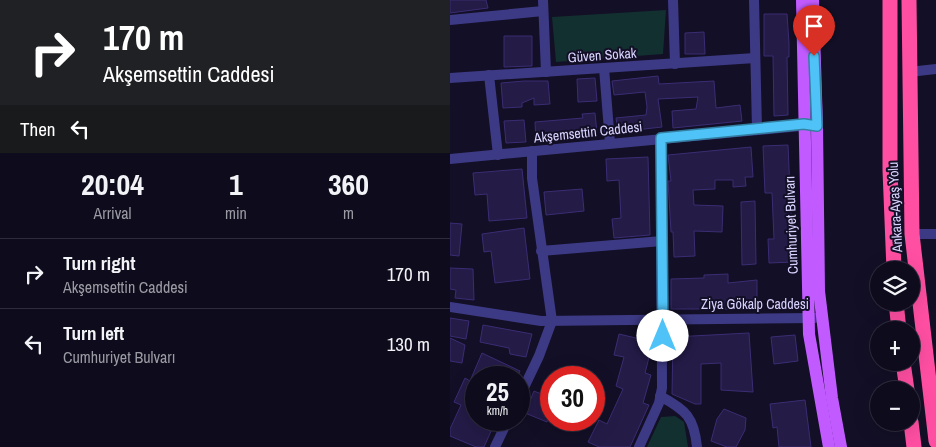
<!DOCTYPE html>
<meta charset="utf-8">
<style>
:root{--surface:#0e0b1c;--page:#1c1929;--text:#f1f3f6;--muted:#9b9ba3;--line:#2e2b3b}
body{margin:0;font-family:"Archivo Narrow",sans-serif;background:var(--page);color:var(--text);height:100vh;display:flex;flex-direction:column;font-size:19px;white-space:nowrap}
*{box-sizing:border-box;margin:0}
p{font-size:16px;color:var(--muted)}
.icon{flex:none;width:28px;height:28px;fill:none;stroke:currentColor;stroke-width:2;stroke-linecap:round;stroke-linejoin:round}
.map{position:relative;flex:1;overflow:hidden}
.panel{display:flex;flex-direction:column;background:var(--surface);width:450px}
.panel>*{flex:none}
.top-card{background:#202124;color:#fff;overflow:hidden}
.tools{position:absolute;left:420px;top:261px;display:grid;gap:10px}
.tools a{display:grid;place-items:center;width:50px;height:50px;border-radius:50%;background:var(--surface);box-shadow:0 5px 20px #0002,0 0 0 1px var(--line);font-size:25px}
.speed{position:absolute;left:15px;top:366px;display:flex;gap:10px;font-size:25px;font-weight:700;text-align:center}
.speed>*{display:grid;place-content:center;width:65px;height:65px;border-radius:50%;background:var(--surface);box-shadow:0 5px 20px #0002,0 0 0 1px var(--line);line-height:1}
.speed small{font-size:12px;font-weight:400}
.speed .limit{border:8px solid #d22;background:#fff;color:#111}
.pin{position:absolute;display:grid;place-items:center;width:42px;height:42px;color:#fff;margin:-51px -21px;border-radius:50% 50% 50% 0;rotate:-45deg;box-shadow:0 0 5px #0007}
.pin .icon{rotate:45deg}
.me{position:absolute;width:55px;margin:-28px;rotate:0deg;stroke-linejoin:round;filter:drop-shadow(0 0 4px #0008)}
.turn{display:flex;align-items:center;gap:18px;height:105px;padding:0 20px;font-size:22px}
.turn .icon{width:65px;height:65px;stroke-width:2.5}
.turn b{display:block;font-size:35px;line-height:42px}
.then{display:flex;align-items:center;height:48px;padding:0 20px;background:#0003;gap:10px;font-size:19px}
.eta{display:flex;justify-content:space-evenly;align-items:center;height:85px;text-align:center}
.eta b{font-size:30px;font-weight:700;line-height:35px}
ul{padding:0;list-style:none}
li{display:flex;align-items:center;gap:15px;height:70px;padding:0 20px;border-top:1px solid var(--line)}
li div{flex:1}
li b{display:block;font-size:19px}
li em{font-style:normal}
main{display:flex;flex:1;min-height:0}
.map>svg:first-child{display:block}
.green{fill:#12302f}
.building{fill:#241b47;stroke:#3b2d73}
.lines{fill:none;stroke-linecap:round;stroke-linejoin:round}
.minor{stroke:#3d3a85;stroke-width:10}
.major{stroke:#c25bff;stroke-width:12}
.highway{stroke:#ff4fa3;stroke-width:15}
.route-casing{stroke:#337fa1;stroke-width:12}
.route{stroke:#4fc3f7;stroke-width:9}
.labels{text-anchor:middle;stroke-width:4;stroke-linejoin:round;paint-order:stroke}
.street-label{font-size:14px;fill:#d9d4ff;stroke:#130f26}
</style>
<main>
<section class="panel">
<div class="top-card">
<div class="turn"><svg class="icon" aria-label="right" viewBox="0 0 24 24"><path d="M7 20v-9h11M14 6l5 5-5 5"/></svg><div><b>170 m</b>Akşemsettin Caddesi</div></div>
<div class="then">Then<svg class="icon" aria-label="left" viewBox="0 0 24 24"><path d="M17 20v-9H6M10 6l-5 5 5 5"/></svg></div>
</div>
<div class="eta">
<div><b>20:04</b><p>Arrival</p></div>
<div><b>1</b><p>min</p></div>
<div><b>360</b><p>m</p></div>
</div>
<ul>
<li><svg class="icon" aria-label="right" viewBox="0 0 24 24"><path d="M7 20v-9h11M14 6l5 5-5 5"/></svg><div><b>Turn right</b><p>Akşemsettin Caddesi</p></div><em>170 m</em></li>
<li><svg class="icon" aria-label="left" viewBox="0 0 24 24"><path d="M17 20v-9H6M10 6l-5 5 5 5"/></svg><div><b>Turn left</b><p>Cumhuriyet Bulvarı</p></div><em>130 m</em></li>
</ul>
</section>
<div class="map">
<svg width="486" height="447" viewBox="0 0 486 447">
<rect width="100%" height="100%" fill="#130f26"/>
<g class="green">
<path d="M216,10L213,54L106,62L102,17Z"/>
<path d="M225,416L234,422L238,447H197L211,417Z"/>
</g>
<g class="building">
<path d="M0,0H36L38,8L0,13Z"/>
<path d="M314,14H337L339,43V57H337L338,115L324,116L323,56H314Z"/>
<path d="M254,32L255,54H235V33Z"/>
<path d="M54,36H82V66L54,67Z"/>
<path d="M208,76L209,84L264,81L266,108L290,105L292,121L223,128L222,111L246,109L248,97L208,99L212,127L168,132L166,118L196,115L197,107L195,92L164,95L162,81Z"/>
<path d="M145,78L147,101L128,102L127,79Z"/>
<path d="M74,81H98L100,104L84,105V98L72,103V107L53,108L51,83Z"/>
<path d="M145,113L147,133L127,136V138L86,142L85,122L133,118L132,114Z"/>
<path d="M74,120L76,142L56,143L54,121Z"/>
<path d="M338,145L343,262L319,263L318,239H324L322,193H315L313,146Z"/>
<path d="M301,147L303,177H295L296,186L283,187V180H265V189L243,190L244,205L273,206L272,232L244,231L245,256L224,257L223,232H221L218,181H221L218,155Z"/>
<path d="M198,157L200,235L164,238L162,219L171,218L169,180L157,181L156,159Z"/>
<path d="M72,169L77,218L39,221L37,194L25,195L23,173Z"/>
<path d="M132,189L134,211L96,215L94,192Z"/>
<path d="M305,201L306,264L292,265L291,202Z"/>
<path d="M0,223L12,224L9,256L0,255Z"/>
<path d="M74,228L80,279L45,283L41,251L34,252L32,234Z"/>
<path d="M0,268L23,269L24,300L5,298L6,290L0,289Z"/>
<path d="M278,274V283L307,280V299L310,301V309H221V279L254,278V275Z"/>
<path d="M0,318L19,321L16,339L0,336Z"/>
<path d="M33,325L82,334L76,357L60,354L59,348L30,342Z"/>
<path d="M299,333L303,392L271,390V363L251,364V404H245L222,394L223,337Z"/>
<path d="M169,334L203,342L195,373L201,375L193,403L199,405L180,447H149L138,442L149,420L157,424L173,389L166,386L174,357L164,355Z"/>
<path d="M345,335L348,361L324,364L321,337Z"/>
<path d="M0,338L15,345L12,363L0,361Z"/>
<path d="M32,353L70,371L67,378H26V420H46L34,447H26L0,436V429L11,405L4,402L15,378L20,381Z"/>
<path d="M84,391L101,398V411L97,422L75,413Z"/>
<path d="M355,400L361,447H329L327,427L323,428L320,404Z"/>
<path d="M274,409L296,418L295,430L286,447H277L261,441L267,419Z"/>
</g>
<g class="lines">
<g class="minor">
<path d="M93,0L96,72"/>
<path d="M223,0L225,64"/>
<path d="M304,0L307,129"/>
<path d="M0,20L93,11"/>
<path d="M154,68L160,143"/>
<path d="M459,72L486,69"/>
<path d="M39,75L48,155"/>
<path d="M0,78L305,58"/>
<path d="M0,159L361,125"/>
<path d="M462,234H486"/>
<path d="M91,251L212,241"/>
<path d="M0,307L91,321L365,318"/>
<path d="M210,396C236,410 244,417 247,447"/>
<path d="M69,398L89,356L102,321L82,178V151"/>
<path d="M45,447L58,420"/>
<path d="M189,447L209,403L212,388L211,138"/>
</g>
<g class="major">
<path d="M352,0L359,334L379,447"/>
<path d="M363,0L367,126L369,291L382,398L391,447"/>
</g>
<g class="highway">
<path d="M440,0V170L444,270"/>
<path d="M459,0L462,234L486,441"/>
<path d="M446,302L449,330"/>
<path d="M453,362L457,390"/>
<path d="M461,422L464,447"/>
</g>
</g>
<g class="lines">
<g class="route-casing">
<path id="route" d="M213,336L211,138L354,124L367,126L364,56"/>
</g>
<use href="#route" class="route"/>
</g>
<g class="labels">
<g class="street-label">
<text transform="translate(152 55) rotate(-4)" y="5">Güven Sokak</text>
<text transform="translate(138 132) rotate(-6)" y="5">Akşemsettin Caddesi</text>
<text transform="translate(445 207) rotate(-93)" y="5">Ankara-Ayaş Yolu</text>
<text transform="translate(341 225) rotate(-92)" y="5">Cumhuriyet Bulvarı</text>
<text x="305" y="309">Ziya Gökalp Caddesi</text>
</g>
</g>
</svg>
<div class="tools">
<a><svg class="icon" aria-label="layers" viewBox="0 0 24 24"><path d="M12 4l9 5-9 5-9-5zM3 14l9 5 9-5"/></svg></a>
<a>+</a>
<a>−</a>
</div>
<div class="speed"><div>25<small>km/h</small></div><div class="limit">30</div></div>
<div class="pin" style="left:364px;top:56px;background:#d93025"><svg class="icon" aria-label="arrive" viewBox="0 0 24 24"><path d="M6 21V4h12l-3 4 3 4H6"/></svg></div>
<svg class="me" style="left:213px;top:336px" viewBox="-20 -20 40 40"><circle r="19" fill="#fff"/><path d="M0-13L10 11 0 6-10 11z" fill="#4fc3f7"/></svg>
</div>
</main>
